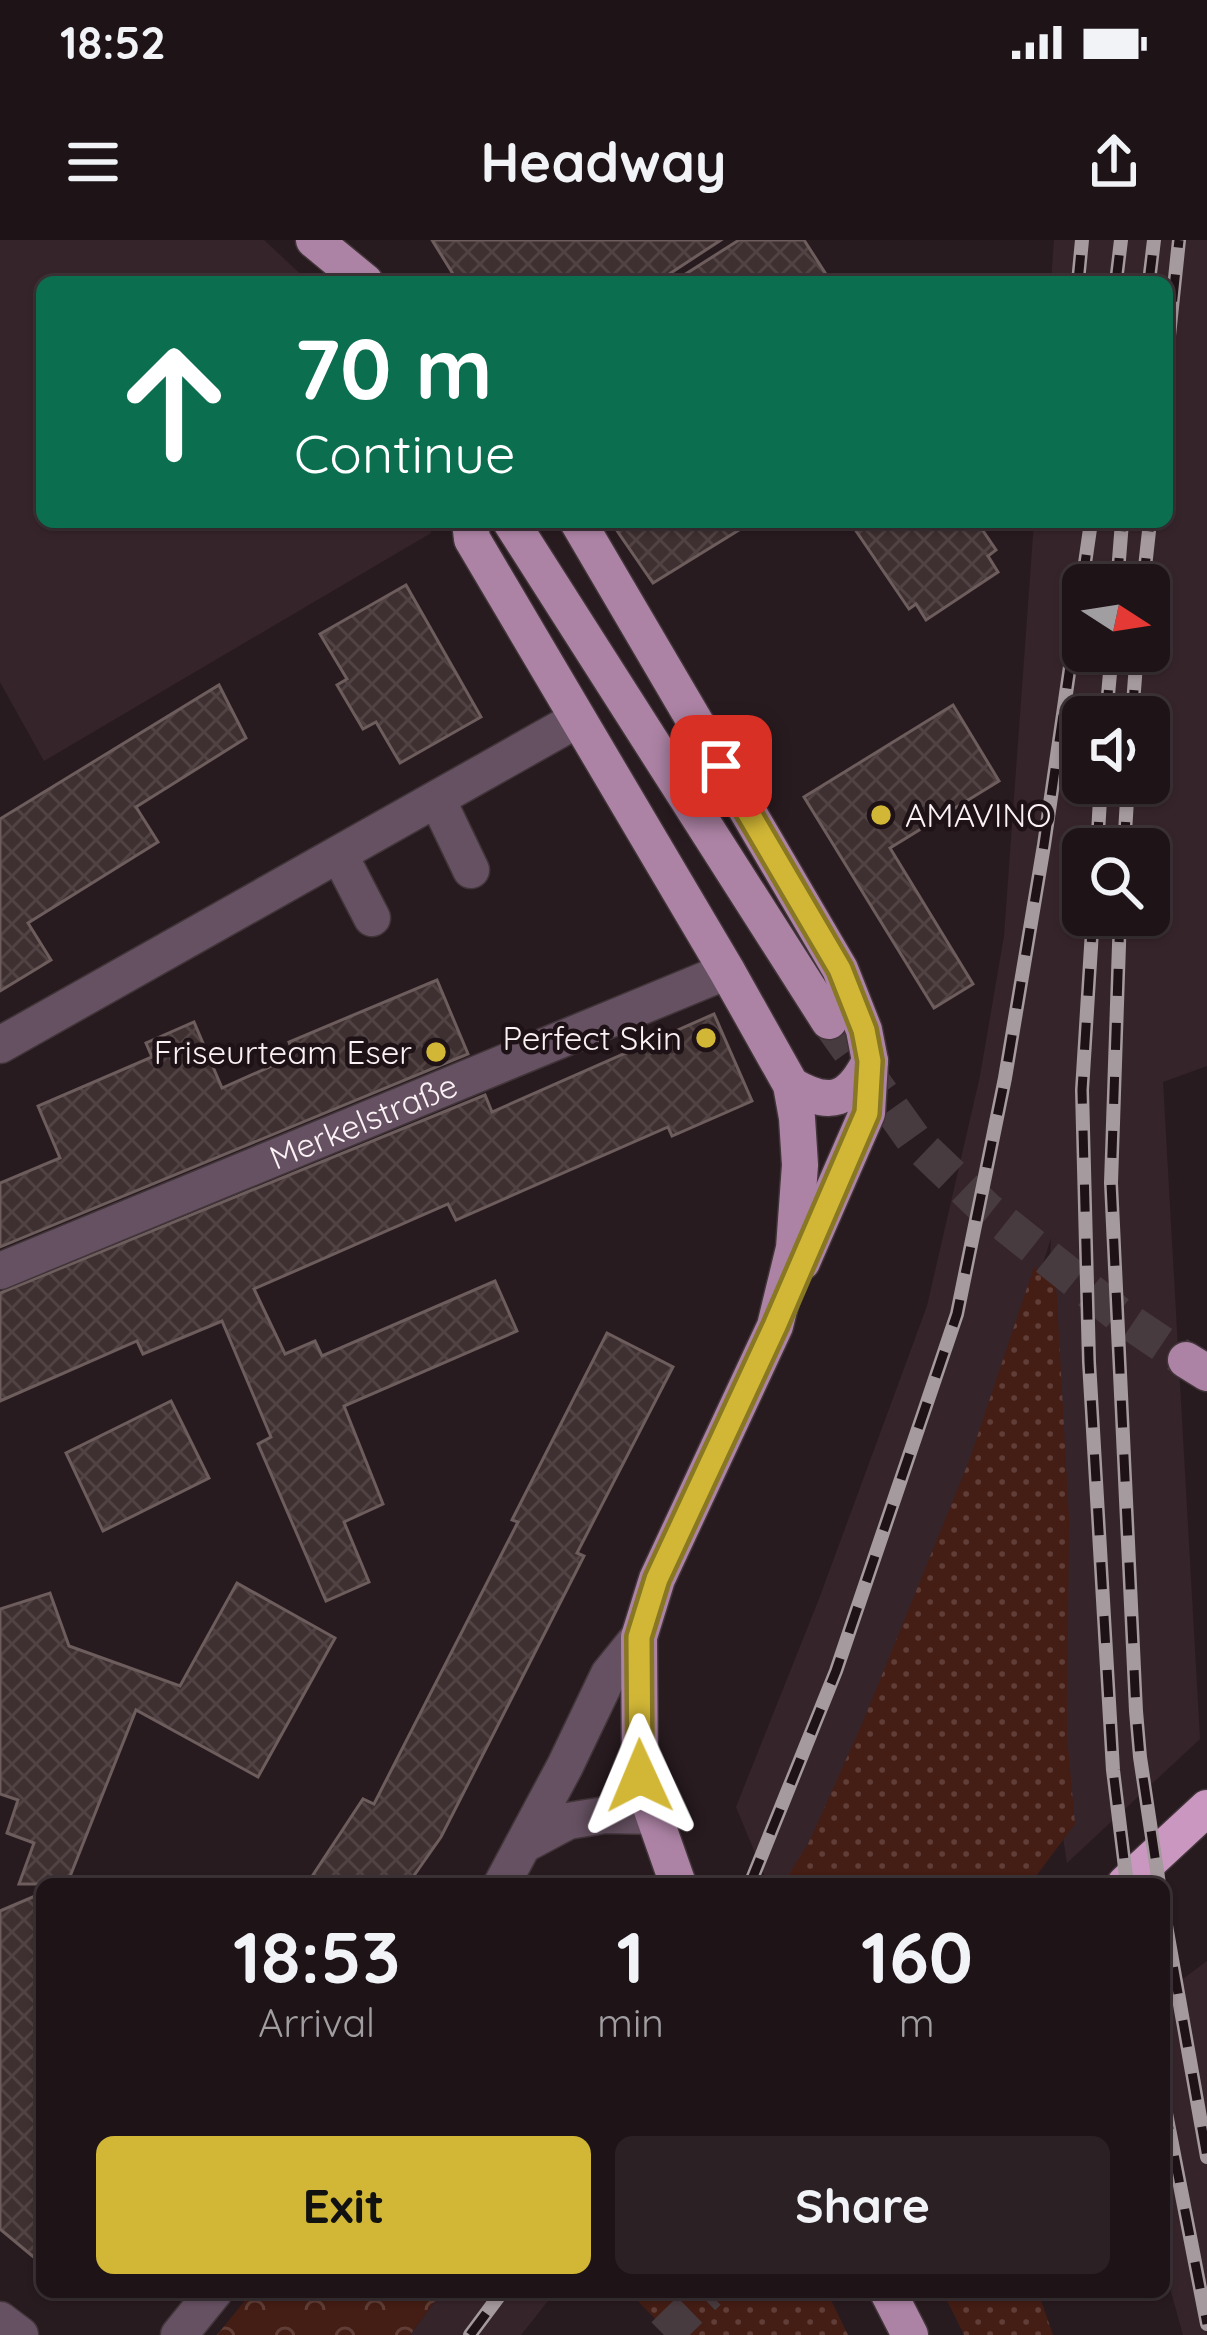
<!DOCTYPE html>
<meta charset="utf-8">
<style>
:root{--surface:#1e1418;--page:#2b2125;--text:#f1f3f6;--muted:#a19ea2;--line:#3c3337;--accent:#d2b736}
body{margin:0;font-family:Quicksand,sans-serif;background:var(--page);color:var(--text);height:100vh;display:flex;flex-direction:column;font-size:45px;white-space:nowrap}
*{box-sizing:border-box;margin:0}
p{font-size:39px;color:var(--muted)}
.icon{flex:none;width:66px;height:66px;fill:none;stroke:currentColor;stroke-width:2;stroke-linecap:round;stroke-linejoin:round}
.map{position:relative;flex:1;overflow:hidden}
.details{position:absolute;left:36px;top:1638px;width:1134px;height:420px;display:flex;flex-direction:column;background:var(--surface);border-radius:18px;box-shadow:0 3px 9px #0004,0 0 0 3px var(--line)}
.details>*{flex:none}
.guide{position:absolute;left:36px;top:36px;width:1137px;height:252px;border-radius:18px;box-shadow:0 3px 9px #0004,0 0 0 3px var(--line);background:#0b6e4f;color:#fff;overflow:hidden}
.needle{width:78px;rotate:102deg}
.fabs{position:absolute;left:1062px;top:324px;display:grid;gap:24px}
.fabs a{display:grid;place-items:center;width:108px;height:108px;border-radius:18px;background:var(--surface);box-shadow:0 3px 9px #0004,0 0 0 3px var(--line);font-size:60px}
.pin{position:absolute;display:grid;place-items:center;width:102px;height:102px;color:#fff;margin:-51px;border-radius:24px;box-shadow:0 6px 18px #0006}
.me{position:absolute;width:132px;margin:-66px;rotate:359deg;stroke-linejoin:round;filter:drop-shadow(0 0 9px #0008)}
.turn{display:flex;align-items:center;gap:42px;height:252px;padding:0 60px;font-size:54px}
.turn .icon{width:156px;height:156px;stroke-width:2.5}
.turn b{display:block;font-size:84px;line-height:102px}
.eta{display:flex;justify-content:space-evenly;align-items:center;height:204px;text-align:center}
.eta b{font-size:72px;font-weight:700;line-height:84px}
.primary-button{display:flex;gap:24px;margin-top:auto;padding:24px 60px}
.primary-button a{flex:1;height:138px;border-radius:18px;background:var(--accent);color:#111;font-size:48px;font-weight:700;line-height:138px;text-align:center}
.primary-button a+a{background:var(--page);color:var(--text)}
.status{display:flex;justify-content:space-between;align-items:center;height:84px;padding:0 60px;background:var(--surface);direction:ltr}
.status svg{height:33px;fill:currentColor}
header{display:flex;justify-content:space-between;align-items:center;height:156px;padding:0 60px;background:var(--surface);font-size:54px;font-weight:700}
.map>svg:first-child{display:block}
.built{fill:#36242b;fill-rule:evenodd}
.grass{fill:url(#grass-dots)}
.forest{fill:url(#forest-crowns)}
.building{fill:url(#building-cross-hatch);stroke:#6d5d5d;stroke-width:3}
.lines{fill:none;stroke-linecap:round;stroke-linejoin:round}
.major-tunnel{stroke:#483b40;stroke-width:36;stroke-dasharray:36 18;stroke-linecap:butt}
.highway-tunnel{stroke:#483b40;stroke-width:36;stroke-dasharray:36 18;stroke-linecap:butt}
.minor-casing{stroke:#413539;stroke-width:39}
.major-casing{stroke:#413539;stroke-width:39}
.highway-casing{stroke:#413539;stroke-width:39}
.minor{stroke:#665162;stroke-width:36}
.major{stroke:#ad83a5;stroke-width:36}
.highway{stroke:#ca97c0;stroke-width:36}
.rail-casing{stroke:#a59a9e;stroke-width:14}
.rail{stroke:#1e1217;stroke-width:9;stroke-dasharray:27;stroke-linecap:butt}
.route-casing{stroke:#887723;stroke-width:30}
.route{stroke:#d2b736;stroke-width:21}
.poi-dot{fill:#d2b736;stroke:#1e1217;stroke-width:4.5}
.labels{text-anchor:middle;stroke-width:9;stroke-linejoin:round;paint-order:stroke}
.poi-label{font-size:33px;fill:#faf1f4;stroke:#1e1217;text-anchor:end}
.street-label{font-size:33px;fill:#faf1f4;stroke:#1e1217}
</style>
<div class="status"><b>18:52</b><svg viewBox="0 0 49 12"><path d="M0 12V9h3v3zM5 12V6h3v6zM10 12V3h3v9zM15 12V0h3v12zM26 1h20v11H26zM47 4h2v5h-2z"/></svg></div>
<header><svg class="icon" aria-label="menu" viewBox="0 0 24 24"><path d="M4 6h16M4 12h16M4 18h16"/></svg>Headway<svg class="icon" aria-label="share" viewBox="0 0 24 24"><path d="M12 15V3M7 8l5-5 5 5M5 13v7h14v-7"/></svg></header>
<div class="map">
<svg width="1207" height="2095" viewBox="0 0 1207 2095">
<defs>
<pattern id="grass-dots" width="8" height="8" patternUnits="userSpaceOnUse" patternTransform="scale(3)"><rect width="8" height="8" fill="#441d14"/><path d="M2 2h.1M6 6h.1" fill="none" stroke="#603e37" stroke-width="1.8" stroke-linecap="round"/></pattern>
<pattern id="forest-crowns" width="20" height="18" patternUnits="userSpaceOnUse" patternTransform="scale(3)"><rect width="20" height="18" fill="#441d14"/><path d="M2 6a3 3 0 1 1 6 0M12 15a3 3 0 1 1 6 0" fill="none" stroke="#603e37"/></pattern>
<pattern id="building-cross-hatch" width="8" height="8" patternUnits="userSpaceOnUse" patternTransform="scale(3)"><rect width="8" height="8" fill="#3e2f30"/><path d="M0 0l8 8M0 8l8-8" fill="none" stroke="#514344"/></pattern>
</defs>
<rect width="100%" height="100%" fill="#281b20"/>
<g class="built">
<path d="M0,0H264L309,42H42V282H429L431,293L44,521L0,442Z"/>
<path d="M1054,0H1207V826L1163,842L1200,1499L1067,1623L1035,1421L1051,998L971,1251L807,1644H768L736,1567L819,1359L927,1066L980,836L1004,696L1034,282H1167V42H1051ZM1083,345H1149V411H1083ZM1083,477H1149V543H1083ZM1083,609H1149V675H1083Z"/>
<path d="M1207,1721V2095H1183L1164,2026V1753Z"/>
<path d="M442,2052H555L521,2095H410Z"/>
</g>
<g class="grass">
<path d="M1034,1027L1056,1042L1069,1279L1067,1496L1075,1584L1030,1644H783L809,1602L862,1484L969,1221Z"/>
<path d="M629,2052H827L848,2095H671Z"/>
<path d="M943,2052H1038L1053,2095H964Z"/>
</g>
<path class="forest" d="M252,2052H442L410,2095H217Z"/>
<g class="building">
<path d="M432,0H721L657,42H458Z"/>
<path d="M739,0H804L831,42H673Z"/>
<path d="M611,282H752L653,343Z"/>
<path d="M850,282H977L996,310L988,316L998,332L926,380L916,364L909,369Z"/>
<path d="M406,345L481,477L400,523L376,482L363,489L337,445L347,439L320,394Z"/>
<path d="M219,445L246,498L136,567L158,602L28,683L51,720L0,751V579Z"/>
<path d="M953,465L999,541L890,608L973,744L934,768L804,557Z"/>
<path d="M437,740L468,814L0,1007V943L60,918L38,866L152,817L146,803L194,782L222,848L294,816L289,802Z"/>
<path d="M714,774L752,861L672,896L668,887L456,980L448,964L254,1049L285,1114L315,1101L322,1116L495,1041L517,1091L344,1166L383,1264L344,1282L369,1342L326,1361L258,1204L271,1197L222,1081L143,1114L137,1101L0,1161V1053L485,855L492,872Z"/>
<path d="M607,1093L673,1127L577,1313L584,1316L441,1597L408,1644H307L363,1559L374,1564L518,1282L512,1280Z"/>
<path d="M171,1161L209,1238L103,1291L66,1213Z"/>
<path d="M237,1343L335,1398L258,1537L136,1470L67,1644H19L34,1603L7,1593L18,1560L0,1554V1369L50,1353L69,1406L180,1446Z"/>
<path d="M42,1653V2024L0,1989V1671Z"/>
</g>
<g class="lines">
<path class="major-tunnel" d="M829,781L914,900L986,969L1122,1077L1186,1120"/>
<path class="highway-tunnel" d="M664,2095L708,2052"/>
<g class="minor-casing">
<g id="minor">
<path d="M437,559L471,630"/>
<path d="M339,614L372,678"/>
<path d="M0,805L578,479"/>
<path id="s1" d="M0,1031L727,731"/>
<path d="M523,1605L568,1581L605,1575L654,1576"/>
<path d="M502,1644L565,1526L609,1434L639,1397"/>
<path d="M0,2080L20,2095"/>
<path d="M179,2095L214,2052"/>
</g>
</g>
<g class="major-casing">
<g id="major">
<path d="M314,0L365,42"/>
<path d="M470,282L472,299L727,731L791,845L797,878L800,925L794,1008L775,1086L657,1339L639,1397L640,1536L678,1644"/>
<path d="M511,282L829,781"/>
<path d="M578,282L840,729L864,790L870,821L867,873L802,1022"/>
<path d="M791,845C830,868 850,861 870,821"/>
<path d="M1186,1120L1207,1133"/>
<path d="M888,2052L910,2095"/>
</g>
</g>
<g class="highway-casing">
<path id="highway" d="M1125,1644L1207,1568"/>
</g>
<use href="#minor" class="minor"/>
<use href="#major" class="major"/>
<use href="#highway" class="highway"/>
<g class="rail-casing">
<g id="rail">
<path d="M1078,42L1082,0"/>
<path d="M1116,42L1121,0"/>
<path d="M1149,42L1154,0"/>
<path d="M1167,115L1179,0"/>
<path d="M1117,345L1122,282"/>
<path d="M1143,345L1150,282"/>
<path d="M1106,477L1112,411"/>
<path d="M1132,477L1137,411"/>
<path d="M1097,609L1101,543"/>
<path d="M1124,609L1128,543"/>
<path d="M1093,675L1082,850L1089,1122L1113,1530L1127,1644"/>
<path d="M1120,675L1111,943L1136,1471L1140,1517L1159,1644"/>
<path d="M750,1644L836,1431L957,1074L1005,838L1044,605L1091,282"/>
<path d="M1164,1674L1207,1917"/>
<path d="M1164,1863L1207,2084"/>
<path d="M470,2095L502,2052"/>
</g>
</g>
<use href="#rail" class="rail"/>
</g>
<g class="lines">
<g class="route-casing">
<path id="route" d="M640,1536L639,1397L657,1339L775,1086L867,873L870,821L864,790L840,729L721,526"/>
</g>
<use href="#route" class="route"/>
</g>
<g class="poi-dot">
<circle cx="881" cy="575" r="12"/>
<circle cx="706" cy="798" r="12"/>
<circle cx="436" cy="812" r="12"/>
</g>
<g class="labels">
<g class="poi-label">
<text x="905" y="587" text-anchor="start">AMAVINO</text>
<text x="682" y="810">Perfect Skin</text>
<text x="412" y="824">Friseurteam Eser</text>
</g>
<g class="street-label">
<text dy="12" stroke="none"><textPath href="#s1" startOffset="393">Merkelstraße</textPath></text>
</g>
</g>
</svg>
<div class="fabs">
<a><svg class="needle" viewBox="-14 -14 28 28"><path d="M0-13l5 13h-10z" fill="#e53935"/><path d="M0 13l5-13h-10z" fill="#a19ea2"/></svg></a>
<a><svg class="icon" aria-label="sound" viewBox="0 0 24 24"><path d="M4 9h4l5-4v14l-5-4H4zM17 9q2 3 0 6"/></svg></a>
<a><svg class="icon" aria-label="search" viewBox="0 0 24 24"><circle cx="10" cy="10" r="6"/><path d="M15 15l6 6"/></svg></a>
</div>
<div class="pin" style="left:721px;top:526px;background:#d93025"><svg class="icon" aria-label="arrive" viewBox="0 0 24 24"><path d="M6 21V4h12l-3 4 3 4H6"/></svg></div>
<svg class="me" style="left:640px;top:1536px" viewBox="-20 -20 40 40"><path d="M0-17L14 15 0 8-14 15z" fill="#d2b736" stroke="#fff" stroke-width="4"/></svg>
<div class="guide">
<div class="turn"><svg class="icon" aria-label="ahead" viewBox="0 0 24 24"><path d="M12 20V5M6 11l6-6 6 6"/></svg><div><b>70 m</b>Continue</div></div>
</div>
<section class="details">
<div class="eta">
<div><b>18:53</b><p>Arrival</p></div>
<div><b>1</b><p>min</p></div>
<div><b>160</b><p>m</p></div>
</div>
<div class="primary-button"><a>Exit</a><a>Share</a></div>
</section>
</div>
